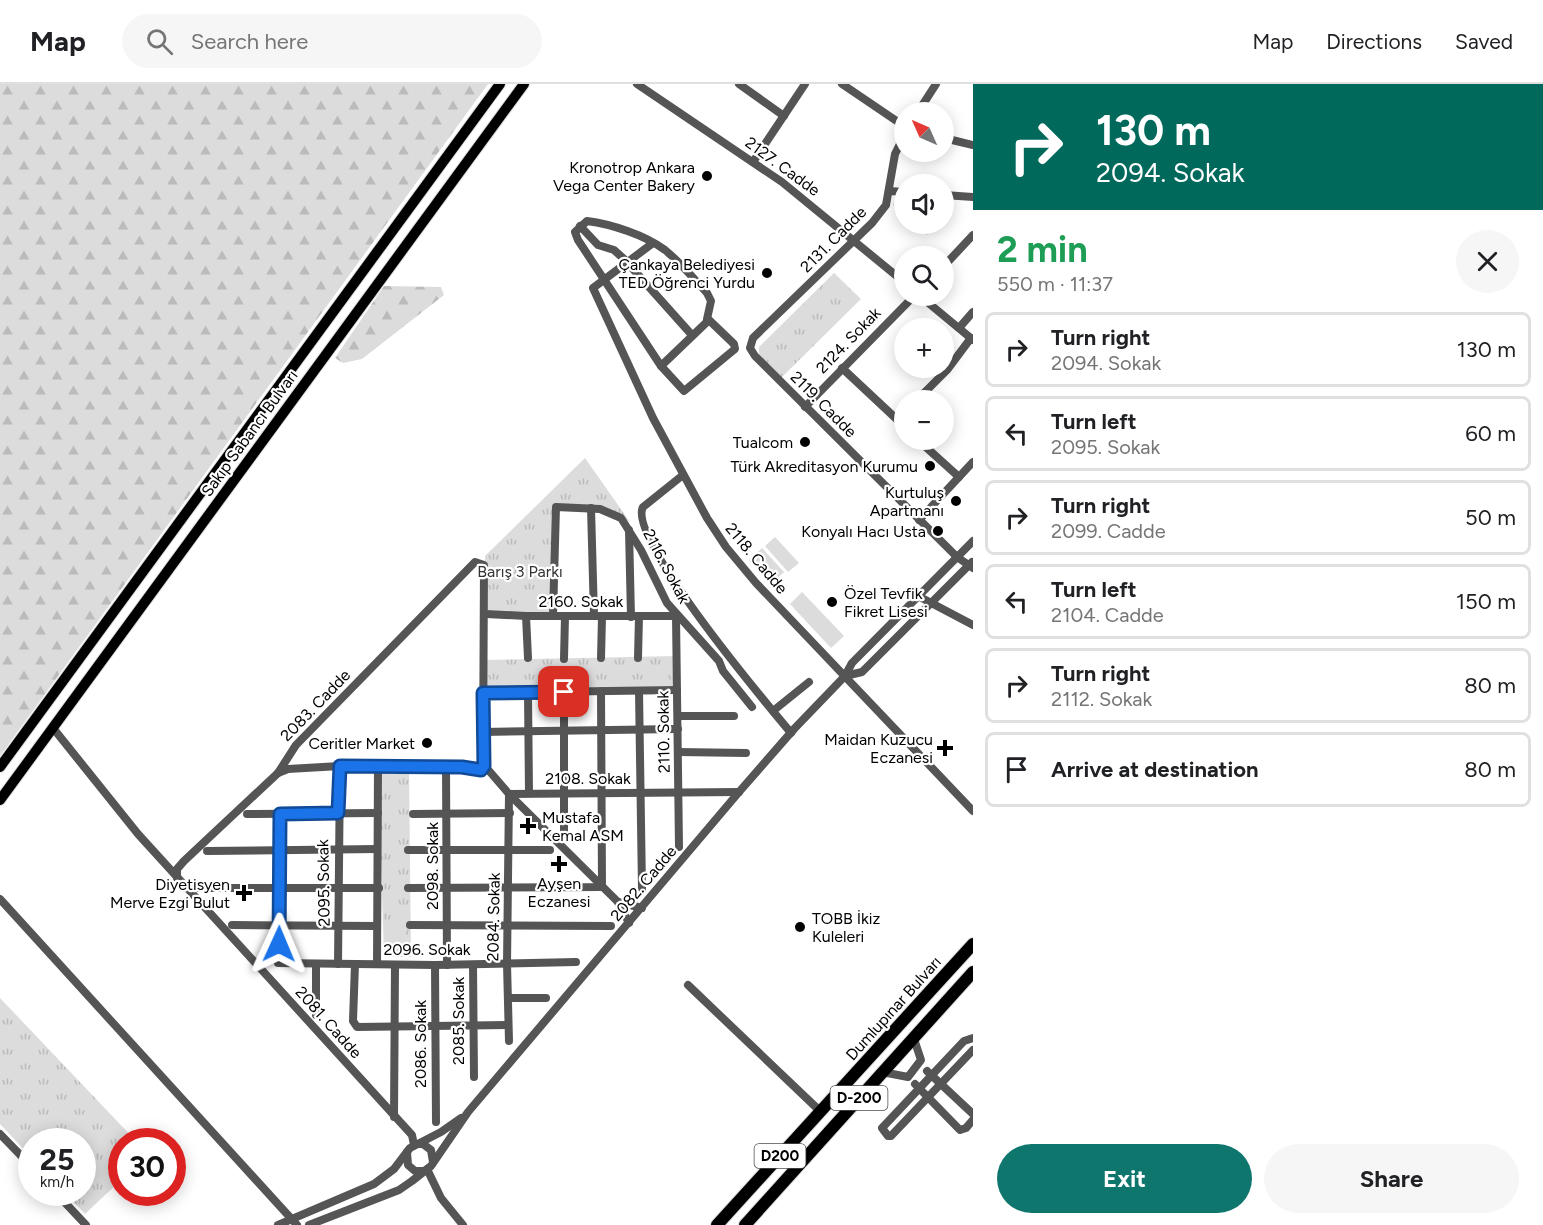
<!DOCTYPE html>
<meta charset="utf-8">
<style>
:root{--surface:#fff;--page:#f6f6f6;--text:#202124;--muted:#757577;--line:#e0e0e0;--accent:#0f766e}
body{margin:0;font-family:Figtree,sans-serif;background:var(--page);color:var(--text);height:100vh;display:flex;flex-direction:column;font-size:22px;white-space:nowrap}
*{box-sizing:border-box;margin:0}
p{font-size:20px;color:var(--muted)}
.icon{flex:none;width:33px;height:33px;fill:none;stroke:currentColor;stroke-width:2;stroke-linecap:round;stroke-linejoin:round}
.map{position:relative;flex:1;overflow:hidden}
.sheet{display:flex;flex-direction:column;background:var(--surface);width:570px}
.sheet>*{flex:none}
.guide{background:#00695c;color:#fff;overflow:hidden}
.needle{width:39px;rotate:315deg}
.buttons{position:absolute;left:894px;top:18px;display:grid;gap:12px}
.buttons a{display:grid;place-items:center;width:60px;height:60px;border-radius:50%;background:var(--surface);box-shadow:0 3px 15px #0003;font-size:30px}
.speed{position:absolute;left:18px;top:1044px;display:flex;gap:12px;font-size:30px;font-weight:700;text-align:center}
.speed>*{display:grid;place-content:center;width:78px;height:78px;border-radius:50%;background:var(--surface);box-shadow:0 3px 15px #0003;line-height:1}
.speed small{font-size:15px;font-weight:400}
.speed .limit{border:9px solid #d22;background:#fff;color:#111}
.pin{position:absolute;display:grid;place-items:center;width:51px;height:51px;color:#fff;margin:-26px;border-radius:12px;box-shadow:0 3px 9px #0006}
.me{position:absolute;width:66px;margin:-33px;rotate:1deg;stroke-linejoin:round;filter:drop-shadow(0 0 4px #0008)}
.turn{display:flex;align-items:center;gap:21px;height:126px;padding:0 24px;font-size:27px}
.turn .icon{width:78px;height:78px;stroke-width:2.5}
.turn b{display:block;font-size:42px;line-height:51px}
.round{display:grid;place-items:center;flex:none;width:63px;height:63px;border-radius:32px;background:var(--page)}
.headline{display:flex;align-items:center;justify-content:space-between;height:102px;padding:0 24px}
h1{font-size:36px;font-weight:700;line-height:45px;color:#1e9e55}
.cta{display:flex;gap:12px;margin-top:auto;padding:12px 24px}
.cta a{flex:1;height:69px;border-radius:36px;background:var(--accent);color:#fff;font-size:24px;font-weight:700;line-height:69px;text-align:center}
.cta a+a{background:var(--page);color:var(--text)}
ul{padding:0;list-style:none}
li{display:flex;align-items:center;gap:18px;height:75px;margin:0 12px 9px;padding:0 12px;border:3px solid var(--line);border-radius:9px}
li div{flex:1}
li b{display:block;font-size:22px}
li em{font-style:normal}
header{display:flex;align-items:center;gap:36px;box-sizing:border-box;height:84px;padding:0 30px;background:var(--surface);border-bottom:2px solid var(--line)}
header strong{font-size:28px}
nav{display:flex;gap:33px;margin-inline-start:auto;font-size:21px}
.search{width:420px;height:54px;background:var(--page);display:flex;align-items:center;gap:15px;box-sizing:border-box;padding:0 21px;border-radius:33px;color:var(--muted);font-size:22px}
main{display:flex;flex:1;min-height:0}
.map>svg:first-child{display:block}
.grass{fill:url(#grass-tufts)}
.forest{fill:url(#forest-firs)}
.pitch{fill:#dcdcdc}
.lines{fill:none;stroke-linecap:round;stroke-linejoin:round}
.major-casing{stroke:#dbdbdb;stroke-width:12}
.highway-casing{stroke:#dbdbdb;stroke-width:14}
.minor{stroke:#555;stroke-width:8}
.major{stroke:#000;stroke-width:10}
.highway{stroke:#000;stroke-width:12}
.route-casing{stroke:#114b97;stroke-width:15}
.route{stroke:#1a73e8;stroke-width:10}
.poi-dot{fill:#000;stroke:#fff;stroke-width:2}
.labels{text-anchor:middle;stroke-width:4.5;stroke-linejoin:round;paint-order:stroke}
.shield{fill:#fff;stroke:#4c4c4c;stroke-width:1.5}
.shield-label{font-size:15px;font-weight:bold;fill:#000}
.street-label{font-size:16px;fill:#000;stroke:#fff}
.poi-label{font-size:16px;fill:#000;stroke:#fff;text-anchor:end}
.park-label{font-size:16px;fill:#333;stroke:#fff}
</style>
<header>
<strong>Map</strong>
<div class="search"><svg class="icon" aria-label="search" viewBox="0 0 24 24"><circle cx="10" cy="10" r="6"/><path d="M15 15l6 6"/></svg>Search here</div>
<nav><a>Map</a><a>Directions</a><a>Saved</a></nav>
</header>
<main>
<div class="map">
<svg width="973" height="1141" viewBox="0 0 973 1141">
<defs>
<pattern id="grass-tufts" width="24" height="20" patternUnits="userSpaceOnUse" patternTransform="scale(1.5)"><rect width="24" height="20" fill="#dcdcdc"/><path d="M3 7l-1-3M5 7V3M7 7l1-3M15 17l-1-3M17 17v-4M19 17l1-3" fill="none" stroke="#bbb"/></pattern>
<pattern id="forest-firs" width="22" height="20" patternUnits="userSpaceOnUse" patternTransform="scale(1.5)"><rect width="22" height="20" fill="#dcdcdc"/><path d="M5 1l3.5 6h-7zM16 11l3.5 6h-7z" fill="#bbb"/></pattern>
</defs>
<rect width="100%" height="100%" fill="#fff"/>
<g class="grass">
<path d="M896,112L904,113V132L893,121Z"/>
<path d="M913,140H937L927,151Z"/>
<path d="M834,189L861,215L780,295L759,275V263Z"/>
<path d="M585,374L630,438L616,430L556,424L553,532L486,530L485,472Z"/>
<path d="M677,572V606L483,609L484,576Z"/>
<path d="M378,683H409L411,873H384Z"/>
<path d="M0,914L136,1057L122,1058L121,1096L85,1130L65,1109L82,1108V1058H32L31,1073L0,1040Z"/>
</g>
<g class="forest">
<path d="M0,0H488L0,672Z"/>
<path d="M384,202L441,203L444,211L362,275L343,279L335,274Z"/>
</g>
<g class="pitch">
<path d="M775,453L799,479L788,488L765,462Z"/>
<path d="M762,464L784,488L771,500L749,476Z"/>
<path d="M802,508L844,552L831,564L790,520Z"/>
<path d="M405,842L406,866H390V843Z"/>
</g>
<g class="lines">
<g class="major-casing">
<g id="major">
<path d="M0,683L500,0"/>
<path d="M0,716L524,0"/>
</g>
</g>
<g class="highway-casing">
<g id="highway">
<path d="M717,1141L973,860"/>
<path d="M745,1141L973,888"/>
</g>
</g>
<g class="minor">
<path d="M637,0L782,98L904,198"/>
<path d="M739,0L784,32"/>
<path d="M842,0L904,42"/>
<path d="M918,28L936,0"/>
<path d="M904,52L895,70L886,121L872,139L753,254L750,264L755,272L957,473L973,484"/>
<path d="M944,54L973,61"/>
<path d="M753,78L805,0"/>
<path d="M889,107L904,108"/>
<path d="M944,111L973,113"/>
<path d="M580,142L598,161L614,166L624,175L691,250"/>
<path d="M653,159L593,204L653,334L707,434L726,463L756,499L973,727"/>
<path d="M944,182L973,151"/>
<path d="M920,212L973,256"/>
<path d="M709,236L734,260L735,265L684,307L661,282Z"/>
<path d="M959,244L973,228"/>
<path d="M661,282L578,156L575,148L587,137C611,140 645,151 665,166C680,178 694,195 707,209L711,217L707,235"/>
<path d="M842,284L904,342"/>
<path d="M917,316L947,286L971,254"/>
<path d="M805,323L914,212"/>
<path d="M918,356L959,393"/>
<path d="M683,391L643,423C626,453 766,619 791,649"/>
<path d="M591,424L594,532"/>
<path d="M919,436L973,378"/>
<path d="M629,446L631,533"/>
<path d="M918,512L973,541"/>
<path d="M486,530L526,532H676L679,763"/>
<path d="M526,532L528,574"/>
<path d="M553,532L556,423L600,425L621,434L641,466L667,519L719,577L723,587L752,623"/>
<path d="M601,574L602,533"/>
<path d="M638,574L639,532"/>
<path d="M564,575L565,532"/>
<path d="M845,592L862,588L972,478"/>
<path d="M639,607L642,805"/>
<path d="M564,608V753"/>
<path d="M483,609L677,606"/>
<path d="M528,609L529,709"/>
<path d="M773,627L809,598"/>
<path d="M678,632H734"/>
<path d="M53,644L138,750L412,1051L414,1061"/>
<path d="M482,648L678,645"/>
<path d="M678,668L746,669"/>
<path d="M484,681L509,710L618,818L629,839"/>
<path d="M446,683L447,881"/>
<path d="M278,689L288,685L340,682L476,685"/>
<path d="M247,730L378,729"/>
<path d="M280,730L278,879L435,881L576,878"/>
<path d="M413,730L510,729"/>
<path d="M408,766H550"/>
<path d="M207,767L377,765"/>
<path d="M177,794V785L184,777L278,689L296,661L475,478L484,481L483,680"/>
<path d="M188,804H379"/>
<path d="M408,804L602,803L601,607"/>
<path d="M0,815L297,1141"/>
<path d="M618,818L642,824"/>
<path d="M232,841L377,842"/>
<path d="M410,841L611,842"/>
<path d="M338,880L340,682"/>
<path d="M355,880L353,937L357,943L508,941"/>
<path d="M377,880L378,683"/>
<path d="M435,881L436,1038"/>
<path d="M473,881L474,993"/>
<path d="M688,901L821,1028"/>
<path d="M508,914H546"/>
<path d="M316,931V880"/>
<path d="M973,954L964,957L882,1044L888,1052H891L973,966"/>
<path d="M509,957L507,880L509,710L739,708"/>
<path d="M927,987L973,1030"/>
<path d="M882,988L908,993L921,976L914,955"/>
<path d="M915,1000L960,1046L966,1044L973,1036"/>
<path d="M394,1033L395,881"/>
<path d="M0,1050L32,1083"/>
<path d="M417,1060H423L431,1066L433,1078"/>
<path d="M407,1068L408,1081L415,1087H423"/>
<path d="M427,1085L441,1114L463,1141"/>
<path d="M55,1108L86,1141"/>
<path d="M278,1141L374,1100L394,1085L410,1064L441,1048L461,1034"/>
<path d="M309,1141L399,1106L412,1097L431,1082L468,1028L739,708L794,645L845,592L852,579L973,457"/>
</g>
<use href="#major" class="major"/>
<use href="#highway" class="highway"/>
</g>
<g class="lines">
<g class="route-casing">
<path id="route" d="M279,860L280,730L338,729L340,682L462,683L481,686L484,682L483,609L564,608"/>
</g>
<use href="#route" class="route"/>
</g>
<g class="poi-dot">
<circle cx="707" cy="92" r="6"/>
<circle cx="767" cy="189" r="6"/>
<circle cx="805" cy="358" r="6"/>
<circle cx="930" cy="382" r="6"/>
<circle cx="956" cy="417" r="6"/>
<circle cx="938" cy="447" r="6"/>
<circle cx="832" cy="518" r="6"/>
<circle cx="427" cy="659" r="6"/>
<path d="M942 655h6v6h6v6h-6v6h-6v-6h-6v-6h6z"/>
<path d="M525 733h6v6h6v6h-6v6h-6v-6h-6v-6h6z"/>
<path d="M556 771h6v6h6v6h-6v6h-6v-6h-6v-6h6z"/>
<path d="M241 800h6v6h6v6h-6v6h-6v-6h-6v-6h6z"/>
<circle cx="800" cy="843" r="6"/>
</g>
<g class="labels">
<g class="shield">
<rect x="830.5" y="1002" width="57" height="24" rx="4.5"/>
<rect x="754.5" y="1060" width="51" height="24" rx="4.5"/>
</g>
<g class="shield-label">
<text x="859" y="1019">D-200</text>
<text x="780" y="1077">D200</text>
</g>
<g class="street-label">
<text transform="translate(783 82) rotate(36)" y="6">2127. Cadde</text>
<text transform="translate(833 155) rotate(-45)" y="6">2131. Cadde</text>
<text transform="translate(848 256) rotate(-46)" y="6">2124. Sokak</text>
<text transform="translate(824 320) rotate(45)" y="6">2119. Cadde</text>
<text transform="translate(249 349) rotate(-54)" y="6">Sakıp Sabancı Bulvarı</text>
<text transform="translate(757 474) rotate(50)" y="6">2118. Cadde</text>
<text transform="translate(667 482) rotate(62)" y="6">2116. Sokak</text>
<text x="581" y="523">2160. Sokak</text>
<text transform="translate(315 621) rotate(-46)" y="6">2083. Cadde</text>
<text transform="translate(663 648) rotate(-91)" y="6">2110. Sokak</text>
<text x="588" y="700">2108. Sokak</text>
<text transform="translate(432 782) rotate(-90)" y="6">2098. Sokak</text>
<text transform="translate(323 799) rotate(-91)" y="6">2095. Sokak</text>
<text transform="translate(643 799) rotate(-50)" y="6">2082. Cadde</text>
<text transform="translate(493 833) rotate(-89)" y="6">2084. Sokak</text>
<text x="427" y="871">2096. Sokak</text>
<text transform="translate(893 924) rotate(-48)" y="6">Dumlupınar Bulvarı</text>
<text transform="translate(458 937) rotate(-90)" y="6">2085. Sokak</text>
<text transform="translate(329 938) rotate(48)" y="6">2081. Cadde</text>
<text transform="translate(420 960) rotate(-90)" y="6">2086. Sokak</text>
</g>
<g class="poi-label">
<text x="695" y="89">Kronotrop Ankara<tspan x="695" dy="18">Vega Center Bakery</tspan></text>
<text x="755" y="186">Çankaya Belediyesi<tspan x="755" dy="18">TED Öğrenci Yurdu</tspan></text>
<text x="793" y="364">Tualcom</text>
<text x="918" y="388">Türk Akreditasyon Kurumu</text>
<text x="944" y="414">Kurtuluş<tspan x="944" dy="18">Apartmanı</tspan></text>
<text x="926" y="453">Konyalı Hacı Usta</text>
<text x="844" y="515" text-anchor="start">Özel Tevfik<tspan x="844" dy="18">Fikret Lisesi</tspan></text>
<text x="933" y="661">Maidan Kuzucu<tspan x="933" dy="18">Eczanesi</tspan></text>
<text x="415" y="665">Ceritler Market</text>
<text x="542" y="739" text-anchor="start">Mustafa<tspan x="542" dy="18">Kemal ASM</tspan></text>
<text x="559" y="805" text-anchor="middle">Ayşen<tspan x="559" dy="18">Eczanesi</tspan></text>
<text x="230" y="806">Diyetisyen<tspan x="230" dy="18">Merve Ezgi Bulut</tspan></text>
<text x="812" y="840" text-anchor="start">TOBB İkiz<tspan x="812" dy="18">Kuleleri</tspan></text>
</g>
<g class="park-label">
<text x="520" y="493">Barış 3 Parkı</text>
</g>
</g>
</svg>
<div class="buttons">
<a><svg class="needle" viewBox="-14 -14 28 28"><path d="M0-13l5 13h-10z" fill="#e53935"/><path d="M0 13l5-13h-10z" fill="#757577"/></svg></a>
<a><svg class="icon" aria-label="sound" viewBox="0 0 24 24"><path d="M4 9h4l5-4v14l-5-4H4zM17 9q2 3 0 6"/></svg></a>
<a><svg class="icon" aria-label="search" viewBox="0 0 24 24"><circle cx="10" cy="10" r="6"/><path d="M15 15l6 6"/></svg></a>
<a>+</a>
<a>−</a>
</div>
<div class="speed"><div>25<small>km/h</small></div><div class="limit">30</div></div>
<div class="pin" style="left:564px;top:608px;background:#d93025"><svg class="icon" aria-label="arrive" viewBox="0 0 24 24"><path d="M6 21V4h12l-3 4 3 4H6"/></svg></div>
<svg class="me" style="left:279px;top:860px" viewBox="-20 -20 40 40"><path d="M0-17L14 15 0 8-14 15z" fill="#1a73e8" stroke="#fff" stroke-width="4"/></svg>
</div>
<section class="sheet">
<div class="guide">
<div class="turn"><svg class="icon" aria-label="right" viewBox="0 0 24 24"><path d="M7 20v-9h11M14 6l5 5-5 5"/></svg><div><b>130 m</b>2094. Sokak</div></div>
</div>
<div class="headline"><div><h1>2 min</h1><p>550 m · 11:37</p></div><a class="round"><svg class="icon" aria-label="close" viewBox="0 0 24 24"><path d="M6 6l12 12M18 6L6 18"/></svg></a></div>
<ul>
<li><svg class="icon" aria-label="right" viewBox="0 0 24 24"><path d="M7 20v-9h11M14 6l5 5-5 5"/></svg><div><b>Turn right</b><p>2094. Sokak</p></div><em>130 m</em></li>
<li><svg class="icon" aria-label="left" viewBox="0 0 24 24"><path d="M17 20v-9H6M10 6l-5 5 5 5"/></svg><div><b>Turn left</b><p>2095. Sokak</p></div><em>60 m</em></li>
<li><svg class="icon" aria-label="right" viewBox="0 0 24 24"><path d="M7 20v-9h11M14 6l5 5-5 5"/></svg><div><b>Turn right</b><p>2099. Cadde</p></div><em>50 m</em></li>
<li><svg class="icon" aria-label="left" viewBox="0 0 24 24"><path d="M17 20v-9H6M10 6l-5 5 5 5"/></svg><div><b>Turn left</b><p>2104. Cadde</p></div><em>150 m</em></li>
<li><svg class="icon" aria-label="right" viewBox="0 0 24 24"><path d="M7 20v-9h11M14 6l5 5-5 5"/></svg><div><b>Turn right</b><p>2112. Sokak</p></div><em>80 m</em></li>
<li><svg class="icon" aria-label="arrive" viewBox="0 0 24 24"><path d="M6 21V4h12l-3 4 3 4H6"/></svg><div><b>Arrive at destination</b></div><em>80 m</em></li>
</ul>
<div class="cta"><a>Exit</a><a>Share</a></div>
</section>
</main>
